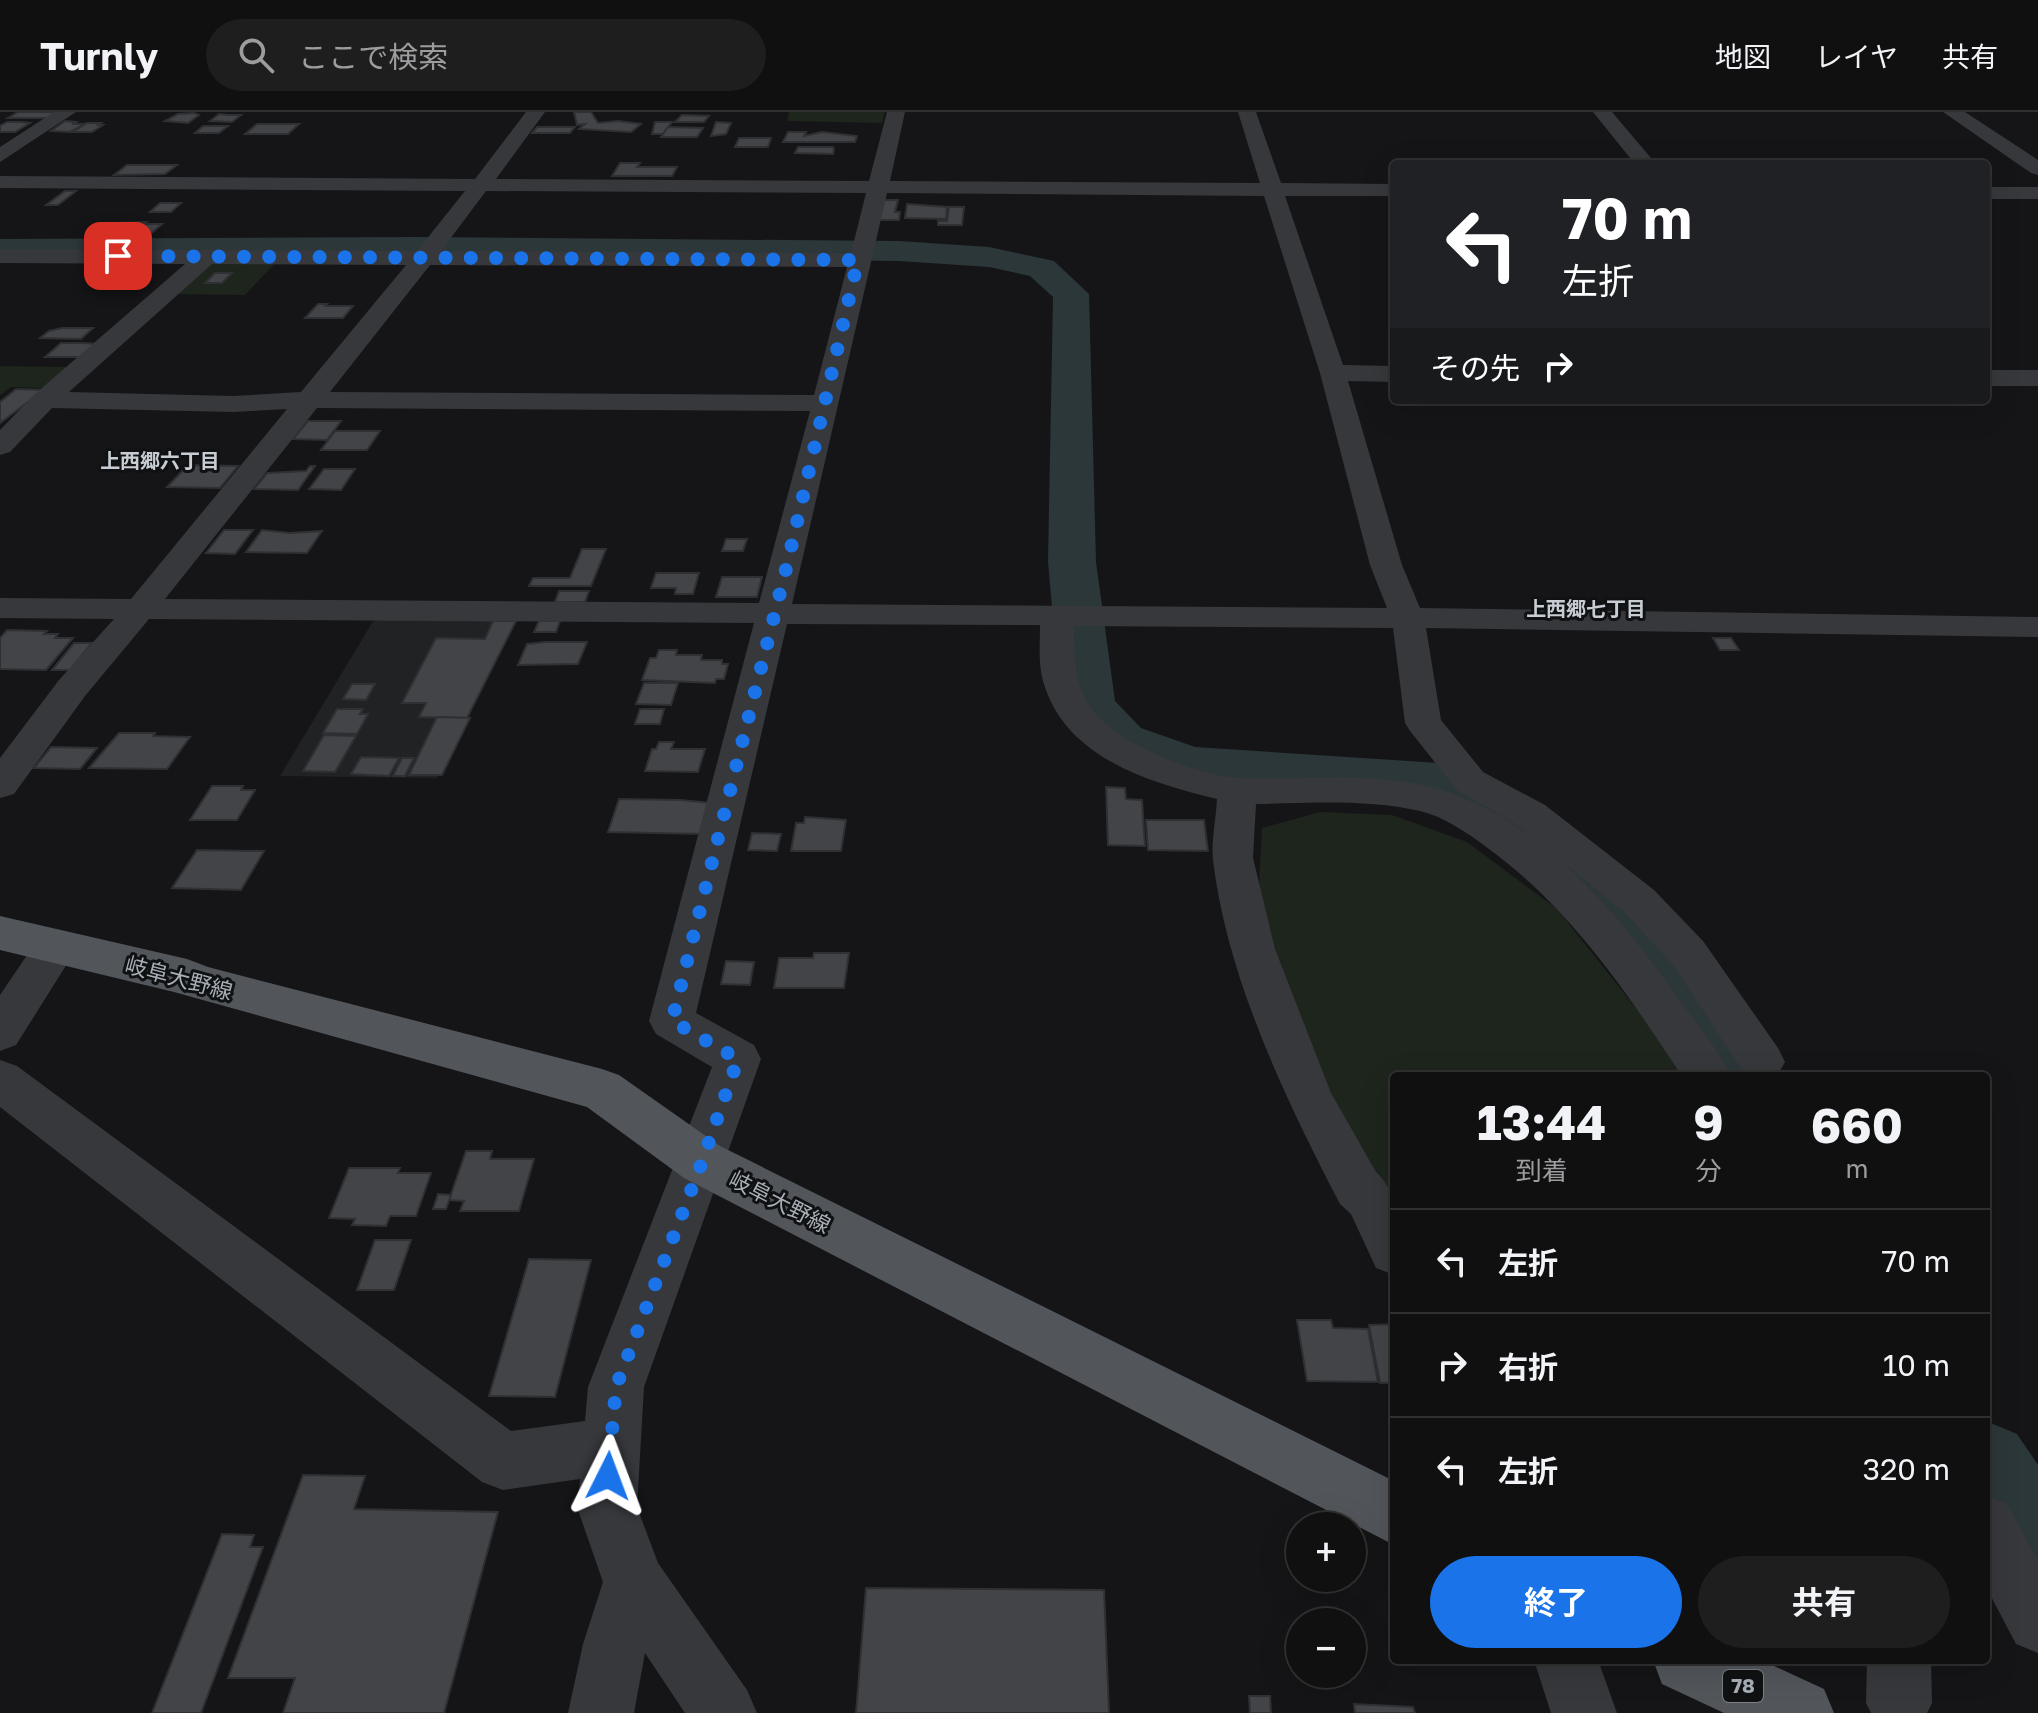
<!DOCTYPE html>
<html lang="ja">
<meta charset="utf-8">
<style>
:root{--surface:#101011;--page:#1e1e1f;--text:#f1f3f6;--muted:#9c9d9f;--line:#303031;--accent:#1a73e8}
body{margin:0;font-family:"Golos Text","Noto Sans JP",sans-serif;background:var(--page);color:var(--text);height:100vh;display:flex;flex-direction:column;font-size:30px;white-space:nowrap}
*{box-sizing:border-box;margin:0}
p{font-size:26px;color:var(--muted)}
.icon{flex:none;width:44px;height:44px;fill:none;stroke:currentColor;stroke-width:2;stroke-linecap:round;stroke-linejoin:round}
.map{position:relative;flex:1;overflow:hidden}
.panel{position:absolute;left:1390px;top:960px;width:600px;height:592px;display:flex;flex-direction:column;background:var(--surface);border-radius:8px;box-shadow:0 8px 32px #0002,0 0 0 2px var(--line)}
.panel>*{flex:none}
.banner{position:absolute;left:1390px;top:48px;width:600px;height:244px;border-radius:8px;box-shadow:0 8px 32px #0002,0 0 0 2px var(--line);background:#202124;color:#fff;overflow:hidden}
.controls{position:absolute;left:1286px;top:1400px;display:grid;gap:16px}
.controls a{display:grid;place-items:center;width:80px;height:80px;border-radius:50%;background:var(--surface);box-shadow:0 8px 32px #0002,0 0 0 2px var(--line);font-size:40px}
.pin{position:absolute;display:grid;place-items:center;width:68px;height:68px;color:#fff;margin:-34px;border-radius:16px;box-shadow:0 4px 12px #0006}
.me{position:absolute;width:88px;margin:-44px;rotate:3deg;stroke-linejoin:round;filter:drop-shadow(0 0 6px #0008)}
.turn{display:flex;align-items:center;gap:28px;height:168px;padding:0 40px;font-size:36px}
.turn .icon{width:104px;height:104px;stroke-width:2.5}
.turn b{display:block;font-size:56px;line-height:68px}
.then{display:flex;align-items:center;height:76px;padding:0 40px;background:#0003;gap:16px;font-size:30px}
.eta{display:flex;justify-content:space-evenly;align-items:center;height:136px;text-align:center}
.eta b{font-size:48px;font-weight:700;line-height:56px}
.cta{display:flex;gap:16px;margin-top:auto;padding:16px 40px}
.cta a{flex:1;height:92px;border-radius:48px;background:var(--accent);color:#fff;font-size:32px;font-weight:700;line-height:92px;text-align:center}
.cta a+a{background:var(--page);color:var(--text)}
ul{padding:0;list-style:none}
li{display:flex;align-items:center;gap:24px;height:104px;padding:0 40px;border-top:2px solid var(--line)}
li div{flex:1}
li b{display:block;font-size:30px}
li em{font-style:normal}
header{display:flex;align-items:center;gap:48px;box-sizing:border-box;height:112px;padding:0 40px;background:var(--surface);border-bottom:2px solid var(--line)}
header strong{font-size:38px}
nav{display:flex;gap:44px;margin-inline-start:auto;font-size:28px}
.search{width:560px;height:72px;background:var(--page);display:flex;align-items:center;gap:20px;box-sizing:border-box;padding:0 28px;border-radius:44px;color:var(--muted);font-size:30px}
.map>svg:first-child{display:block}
.built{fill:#212224}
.green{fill:#1e251d}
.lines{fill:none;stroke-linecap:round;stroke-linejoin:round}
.river{fill:#2c373a;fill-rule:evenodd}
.building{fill:#424447;stroke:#2f3033;stroke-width:2}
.minor{fill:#36383c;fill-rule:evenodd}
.primary{fill:#52565b;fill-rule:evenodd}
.route{stroke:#1a73e8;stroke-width:14;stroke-dasharray:0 25.2}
.labels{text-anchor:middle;stroke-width:6;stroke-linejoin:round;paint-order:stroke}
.far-neighbourhood-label{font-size:20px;font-weight:bold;fill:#c8cdd3;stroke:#101112}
.shield{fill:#101112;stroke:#7a8086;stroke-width:2}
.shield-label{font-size:20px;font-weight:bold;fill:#a8afb7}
.street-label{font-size:22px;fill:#a8afb7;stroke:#101112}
</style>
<header>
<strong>Turnly</strong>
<div class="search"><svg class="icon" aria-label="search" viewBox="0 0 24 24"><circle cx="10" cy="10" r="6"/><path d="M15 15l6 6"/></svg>ここで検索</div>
<nav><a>地図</a><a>レイヤ</a><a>共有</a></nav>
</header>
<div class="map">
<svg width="2038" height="1601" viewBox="0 0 2038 1601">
<rect width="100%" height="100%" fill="#151517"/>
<path class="built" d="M375,506L513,507L437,666L280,664Z"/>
<g class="green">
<path d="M789,0H885L882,11L787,9Z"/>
<path d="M279,147L245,183L172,182L207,149Z"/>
<path d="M0,254L68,255L47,276L11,275L0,283Z"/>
<path d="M1320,700L1392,703L1467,730L1557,797L1690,964H1394V1111L1316,980L1258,794L1262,716Z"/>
</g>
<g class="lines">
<g class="river">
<path d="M414,125L899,129L989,135L1054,149L1089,182L1096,450L1115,589L1141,616L1195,635L1439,651L1460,657L1569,717L1662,807L1767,943L1778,964H1702L1616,843L1525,749L1426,690L1190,673L1101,642L1069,607L1061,594L1048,450L1053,185L1030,164L989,155L899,149L414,145L0,147V127Z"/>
<path d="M1986,1309L2017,1322L2038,1353V1482L2005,1469L1986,1436Z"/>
</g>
</g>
<g class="building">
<path d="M18,0H60L50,6H8Z"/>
<path d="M574,0H591L598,11L618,9L641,12L631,20L579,17L585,12L577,13Z"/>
<path d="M178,2L194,1L199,3L188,11L165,9Z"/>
<path d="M219,2L228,3H241L232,10L210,9Z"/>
<path d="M682,3L709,4L704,10H675Z"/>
<path d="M65,9L76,10L72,12H85L70,20L51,19Z"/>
<path d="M7,10H21L30,11L15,20H0V14Z"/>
<path d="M655,10H672L663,22H652Z"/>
<path d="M716,10L731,11L726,22L711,24Z"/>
<path d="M87,11H101L98,13H103L92,20H73Z"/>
<path d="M257,12H299L288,22H245Z"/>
<path d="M203,14H228L219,21H195Z"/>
<path d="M537,15H575L570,21H532Z"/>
<path d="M668,15L703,16L697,25H661Z"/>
<path d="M788,20H806L804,24L822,20L857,24L855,30H783Z"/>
<path d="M739,26H771L768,35H735Z"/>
<path d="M798,35H833L834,38L833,42L795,41Z"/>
<path d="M620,51H640L637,55H677L672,64H612Z"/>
<path d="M127,53H177L165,62L114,63Z"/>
<path d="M65,79H76L58,93H46Z"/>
<path d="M882,88H898L895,100H900L899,108H877Z"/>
<path d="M160,91H181L171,100H150Z"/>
<path d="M907,92L947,95L946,107L905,106Z"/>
<path d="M949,95H964L962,113H938V109H947Z"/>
<path d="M146,110L143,112H162L148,124H98L114,111Z"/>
<path d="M215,161H232L222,171H205Z"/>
<path d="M318,192H327L325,194H353L343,206H305Z"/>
<path d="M62,216H93L81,227L40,226L49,219Z"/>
<path d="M61,231H82L102,232L80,245H45Z"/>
<path d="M16,277L44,278L0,311V290Z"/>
<path d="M308,309H341L327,328L293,327Z"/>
<path d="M335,319H380L367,338H321Z"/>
<path d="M188,353L238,354L220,376L167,375Z"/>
<path d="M310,354H315L298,378L254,377L267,361L306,359Z"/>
<path d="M324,357H355L341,378L309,377Z"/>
<path d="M224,418H253L235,442L206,441Z"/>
<path d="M262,418L290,421L322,419L307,441L246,440Z"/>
<path d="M726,427H747L743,439H722Z"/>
<path d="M582,437H606L591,474H529L533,466H570Z"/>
<path d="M656,461H699L693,482H675L676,476H651Z"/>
<path d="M722,465H762L757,485H716Z"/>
<path d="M559,479H589L585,490H555Z"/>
<path d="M493,509H516L467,606L419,605L426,591H402L436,526L485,527Z"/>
<path d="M539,509H560L556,520H534Z"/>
<path d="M7,518L47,519L44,522H58L55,526H73L46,558L0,557V526Z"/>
<path d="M1713,526H1731L1739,538H1720Z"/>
<path d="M546,530H587L578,552L518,553L527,532Z"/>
<path d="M74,531H92L70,558H52Z"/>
<path d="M659,538H677L676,543H702L701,548H722V552H728L724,567H716L715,571L642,568L650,546H656Z"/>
<path d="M644,571H678L671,593L636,592Z"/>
<path d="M352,572H375L366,588L343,587Z"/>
<path d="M337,597H363L360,602H368L357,622L323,621Z"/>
<path d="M640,597H664L660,612H635Z"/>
<path d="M437,605L470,606L442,663H409Z"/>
<path d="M119,621H155L153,624L190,625L167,657L89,656Z"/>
<path d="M324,623L356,624L335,660L303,659Z"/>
<path d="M659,630H674L671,637H705L698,660L645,659L652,637H656Z"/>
<path d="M51,635L97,636L80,657L34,656Z"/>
<path d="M361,645L399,646L389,664L351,662Z"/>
<path d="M402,646H414L405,664H393Z"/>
<path d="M212,674H243L241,678H255L237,708H190Z"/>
<path d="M1106,675L1125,676L1126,687L1142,688L1145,734L1108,733Z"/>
<path d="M619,687L681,688L711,691L703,722L608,720Z"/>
<path d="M805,705L846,708L841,739H791L796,711H804Z"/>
<path d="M1146,708H1204L1208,739L1148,738Z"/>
<path d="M752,721L781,722L777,739L748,738Z"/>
<path d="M197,738L264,739L241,778L172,776Z"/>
<path d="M814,841H849L844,876H774L779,846H813Z"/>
<path d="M726,849L754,850L750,873L721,872Z"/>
<path d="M466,1039H492L490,1047H534L519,1099H460L464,1089L449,1088Z"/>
<path d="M349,1056H400L398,1061H431L416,1104H390L386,1114L352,1113L355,1107L329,1106Z"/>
<path d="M438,1082L451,1083L446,1097H433Z"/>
<path d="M375,1128H411L394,1178H357Z"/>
<path d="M529,1147L591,1148L555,1285L489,1284Z"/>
<path d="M1297,1208H1331L1333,1216L1368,1217L1378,1270L1307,1269Z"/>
<path d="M1394,1212V1271H1380L1369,1213Z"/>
<path d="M303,1363L365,1364L354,1397L498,1400L444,1601H283L295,1566H228Z"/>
<path d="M222,1422L254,1423L250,1435H263L201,1601H152Z"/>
<path d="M866,1476L1104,1478L1109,1601H856Z"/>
<path d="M1249,1584H1270L1271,1601H1250Z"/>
<path d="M1354,1592L1413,1595L1415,1601H1355Z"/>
</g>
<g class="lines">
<g class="minor">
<path d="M54,0H76L0,50V35Z"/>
<path d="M526,0H545L496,67L869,69L887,0H905L890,69L1260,71L1238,0H1256L1281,71L1394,72V84H1285L1343,253L1394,254V270L1348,269L1402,453L1420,496L2038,505V525L1426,516L1441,608L1483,660L1545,693L1654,778L1703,829L1778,936L1785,950L1777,964H1746L1673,853L1624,800L1517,713L1457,678L1410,619L1405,611L1393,516L1074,514C1074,540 1074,566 1087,590C1111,630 1195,664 1241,666C1313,669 1387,656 1456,683C1554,720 1626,812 1684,894C1701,917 1719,939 1731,964H1682C1627,881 1571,797 1489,737C1469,722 1445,705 1420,699C1367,687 1310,691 1256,692L1253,746L1275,837L1331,981L1376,1060C1404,1085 1394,1128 1394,1163L1376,1156L1351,1102L1340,1092C1286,988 1227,866 1213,748C1211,729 1216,707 1217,687C1148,670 1065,646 1043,569C1038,551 1040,531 1040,513L787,512L696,901L754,933L761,947L644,1275L637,1395L658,1451L747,1578L757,1601H685L645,1541L634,1601H568L583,1532L603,1470L577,1395L580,1367L503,1378L482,1370L0,995V948L17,954L511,1319L585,1309L588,1275L712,955L656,922L649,909L754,511L149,507L85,584L14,682L0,686V646L59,568L114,507L0,506V486L131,487L287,297L233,300L52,296L10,340L0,343V318L35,282L185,152L0,151V137L417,139L465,79L0,76V64L475,67ZM486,79L866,81L851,141L441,139ZM887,81L1264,84L1320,261L1370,453L1387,496L792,492ZM212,152L406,153L301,280L233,284L69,280ZM430,153L847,155L814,283L330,280ZM317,296L810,299L759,491L165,487Z"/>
<path d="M1593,0H1612L1656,52H1635Z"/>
<path d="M1943,0H1965L2038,48V63L2031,61Z"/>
<rect x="1986" y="75" width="52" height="12"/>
<rect x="1986" y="258" width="52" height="16"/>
<path d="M55,819L70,824L77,836L16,933L0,939V883L40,824Z"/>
<path d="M1986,1383L2007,1392L2038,1448V1541L2016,1532L1986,1475Z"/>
<path d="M1534,1548H1598L1617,1601H1551Z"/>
<path d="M1867,1548H1931L1932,1591L1927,1601H1871L1866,1591Z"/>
</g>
<g class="primary">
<path d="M0,804L187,847L208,855L602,957L619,963L720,1034L1394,1369V1433L684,1066L587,995L174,880L0,838Z"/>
<path d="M1653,1548H1761L1824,1577L1834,1601H1724L1662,1572Z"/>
</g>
</g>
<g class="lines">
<path class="route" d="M118,144L858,148L788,449L672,909L738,947L702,1050L616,1275L608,1364"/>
</g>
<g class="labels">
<g class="far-neighbourhood-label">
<text x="160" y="356">上西郷六丁目</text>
<text x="1586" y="504">上西郷七丁目</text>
</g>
<rect class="shield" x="1723" y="1558" width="40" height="32" rx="6"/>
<g class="shield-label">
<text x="1743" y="1581">78</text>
</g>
<g class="street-label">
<text transform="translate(179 866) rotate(15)" y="8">岐阜大野線</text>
<text transform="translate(780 1090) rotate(27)" y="8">岐阜大野線</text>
</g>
</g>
</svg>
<div class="controls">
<a>+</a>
<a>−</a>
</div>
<div class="pin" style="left:118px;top:144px;background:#d93025"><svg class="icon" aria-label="arrive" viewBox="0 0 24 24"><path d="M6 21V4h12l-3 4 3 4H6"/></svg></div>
<svg class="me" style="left:608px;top:1364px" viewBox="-20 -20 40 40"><path d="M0-17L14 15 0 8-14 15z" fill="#1a73e8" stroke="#fff" stroke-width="4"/></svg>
<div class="banner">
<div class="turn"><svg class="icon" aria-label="left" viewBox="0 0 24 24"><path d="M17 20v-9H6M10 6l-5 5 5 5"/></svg><div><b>70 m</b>左折</div></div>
<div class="then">その先<svg class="icon" aria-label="right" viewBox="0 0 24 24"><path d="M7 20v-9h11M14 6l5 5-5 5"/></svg></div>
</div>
<section class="panel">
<div class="eta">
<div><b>13:44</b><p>到着</p></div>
<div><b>9</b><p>分</p></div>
<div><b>660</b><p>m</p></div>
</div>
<ul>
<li><svg class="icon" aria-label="left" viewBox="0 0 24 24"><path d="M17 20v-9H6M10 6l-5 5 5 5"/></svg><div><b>左折</b></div><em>70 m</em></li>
<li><svg class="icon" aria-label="right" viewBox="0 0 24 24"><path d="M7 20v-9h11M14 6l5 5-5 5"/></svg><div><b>右折</b></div><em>10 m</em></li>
<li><svg class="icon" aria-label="left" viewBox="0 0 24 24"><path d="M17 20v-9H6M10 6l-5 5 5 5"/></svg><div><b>左折</b></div><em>320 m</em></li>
</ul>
<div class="cta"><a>終了</a><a>共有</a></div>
</section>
</div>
